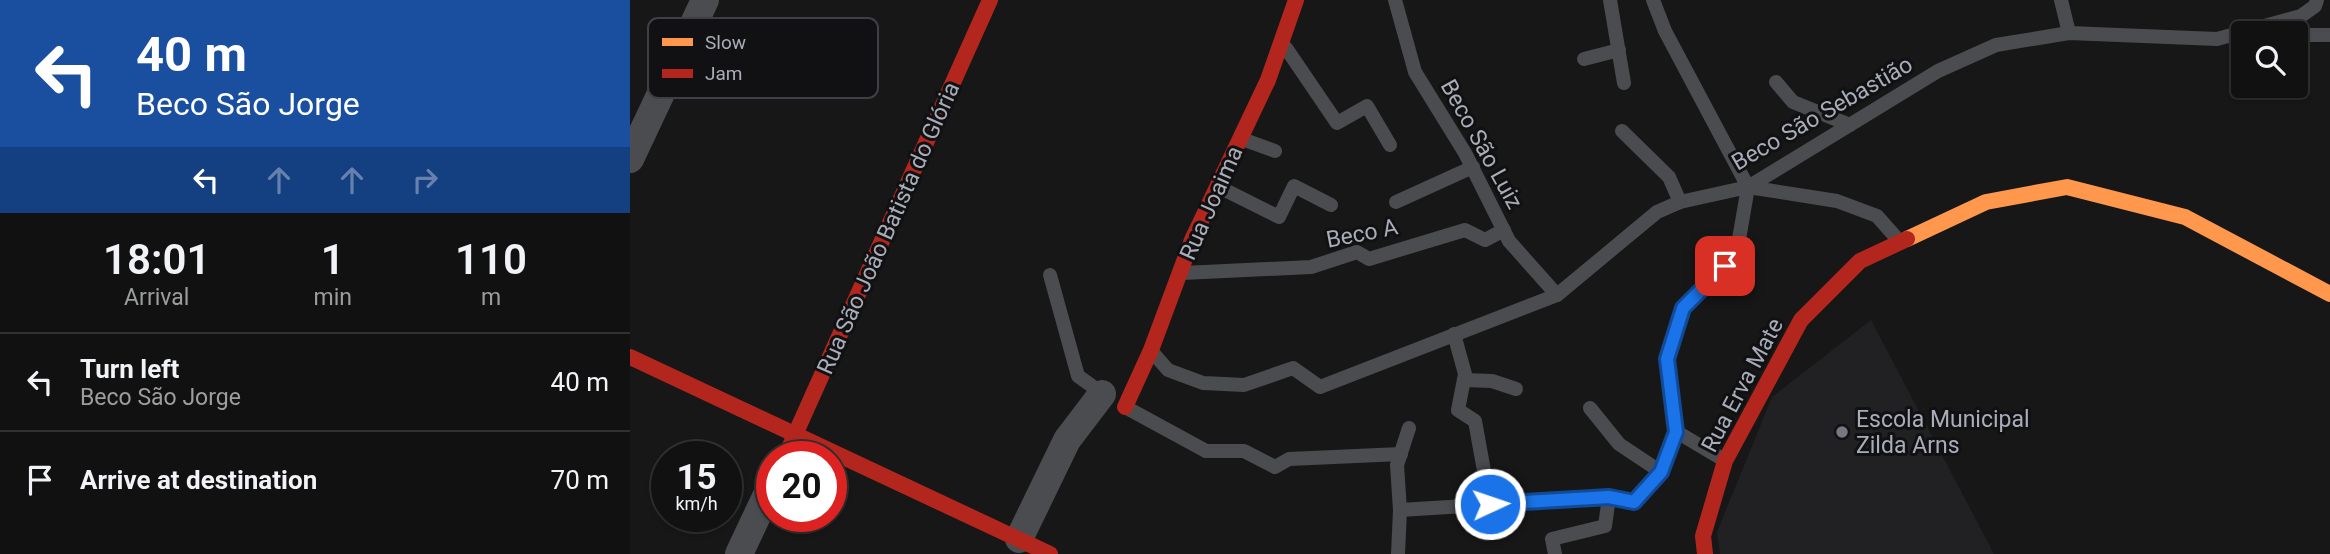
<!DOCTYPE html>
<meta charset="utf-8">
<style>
:root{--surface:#111;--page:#1a1a1a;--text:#f1f3f6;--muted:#9c9d9f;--line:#303131}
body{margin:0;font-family:Roboto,sans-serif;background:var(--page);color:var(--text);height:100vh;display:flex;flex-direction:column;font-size:26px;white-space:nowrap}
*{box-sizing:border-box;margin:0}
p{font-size:23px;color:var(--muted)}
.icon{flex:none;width:38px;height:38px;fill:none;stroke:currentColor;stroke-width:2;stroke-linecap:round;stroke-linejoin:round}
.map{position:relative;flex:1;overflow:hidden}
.panel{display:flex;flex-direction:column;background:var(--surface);width:630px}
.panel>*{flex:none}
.top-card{background:#1a4fa0;color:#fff;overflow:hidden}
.controls{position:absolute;left:1601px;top:21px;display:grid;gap:14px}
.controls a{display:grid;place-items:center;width:77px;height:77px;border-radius:7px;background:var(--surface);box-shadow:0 2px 5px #0004,0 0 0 2px var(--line);font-size:35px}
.speed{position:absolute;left:21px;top:441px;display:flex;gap:14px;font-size:35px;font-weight:700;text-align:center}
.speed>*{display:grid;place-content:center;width:91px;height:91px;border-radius:50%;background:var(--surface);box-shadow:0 2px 5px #0004,0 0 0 2px var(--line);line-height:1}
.speed small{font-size:18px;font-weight:400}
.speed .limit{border:10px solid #d22;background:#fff;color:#111}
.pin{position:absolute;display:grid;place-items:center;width:60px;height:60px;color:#fff;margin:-30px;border-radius:14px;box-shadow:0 4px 10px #0006}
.me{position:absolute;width:77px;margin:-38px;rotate:87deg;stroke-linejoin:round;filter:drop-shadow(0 0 5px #0008)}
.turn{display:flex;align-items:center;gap:24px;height:147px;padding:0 21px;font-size:32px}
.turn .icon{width:91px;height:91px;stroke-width:2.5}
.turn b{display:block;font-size:49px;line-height:60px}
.lanes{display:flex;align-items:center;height:66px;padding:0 21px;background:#0003;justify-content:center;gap:35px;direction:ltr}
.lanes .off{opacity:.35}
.eta{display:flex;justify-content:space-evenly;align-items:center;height:119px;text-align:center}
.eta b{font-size:42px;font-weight:600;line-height:49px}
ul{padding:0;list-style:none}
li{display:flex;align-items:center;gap:21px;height:98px;padding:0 21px;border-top:2px solid var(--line)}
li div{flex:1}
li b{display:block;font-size:26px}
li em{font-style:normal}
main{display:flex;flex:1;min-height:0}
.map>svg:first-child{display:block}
.built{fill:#212123}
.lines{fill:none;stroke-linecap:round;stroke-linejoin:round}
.lane{stroke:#4b4c50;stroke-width:14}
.street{stroke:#4b4c50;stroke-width:28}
.slow{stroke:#ff974d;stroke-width:16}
.jam{stroke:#b3261e;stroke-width:16}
.route-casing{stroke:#114b97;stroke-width:18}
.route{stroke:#1a73e8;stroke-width:12}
.poi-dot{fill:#757880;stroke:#111113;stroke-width:2.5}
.labels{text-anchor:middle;stroke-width:6;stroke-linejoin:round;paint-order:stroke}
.street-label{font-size:23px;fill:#a8adb8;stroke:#111113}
.poi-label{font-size:23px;fill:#a8adb8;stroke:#111113;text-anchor:start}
.key{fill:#111113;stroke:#3e4045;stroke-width:2}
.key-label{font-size:19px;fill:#a8adb8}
</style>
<main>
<section class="panel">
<div class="top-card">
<div class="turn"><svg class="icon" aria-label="left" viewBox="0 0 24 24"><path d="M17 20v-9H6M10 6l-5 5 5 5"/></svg><div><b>40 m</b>Beco São Jorge</div></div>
<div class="lanes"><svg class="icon" aria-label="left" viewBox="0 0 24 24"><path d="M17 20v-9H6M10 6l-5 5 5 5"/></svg><svg class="icon off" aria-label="ahead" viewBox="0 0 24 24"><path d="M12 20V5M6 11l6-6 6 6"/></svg><svg class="icon off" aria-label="ahead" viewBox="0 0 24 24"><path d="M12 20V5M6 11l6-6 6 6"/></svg><svg class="icon off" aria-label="right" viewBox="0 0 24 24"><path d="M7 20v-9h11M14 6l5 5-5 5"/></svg></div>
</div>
<div class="eta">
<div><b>18:01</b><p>Arrival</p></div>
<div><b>1</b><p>min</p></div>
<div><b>110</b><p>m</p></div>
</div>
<ul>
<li><svg class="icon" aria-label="left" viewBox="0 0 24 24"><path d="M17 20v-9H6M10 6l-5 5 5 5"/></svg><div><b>Turn left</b><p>Beco São Jorge</p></div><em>40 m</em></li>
<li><svg class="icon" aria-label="arrive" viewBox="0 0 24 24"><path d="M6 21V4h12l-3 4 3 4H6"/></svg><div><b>Arrive at destination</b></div><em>70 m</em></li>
</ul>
</section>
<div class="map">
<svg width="1700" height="554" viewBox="0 0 1700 554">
<rect width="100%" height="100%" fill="#171717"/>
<path class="built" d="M1241,320L1364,554H1090L1087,532L1142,397Z"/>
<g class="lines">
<g class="lane">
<path d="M765,0L785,72L835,153L879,241L927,295"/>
<path d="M980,0L994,83"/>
<path d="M1023,0L1035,31L1118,187"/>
<path d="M1431,0L1439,33"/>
<path d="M1677,35H1700"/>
<path d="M656,48L707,123L737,106L760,145"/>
<path d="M954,59L989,50"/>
<path d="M1146,82L1163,102L1220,125"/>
<path d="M992,131L1039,177L1050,202"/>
<path d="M612,139L645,151"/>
<path d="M589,187L649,217L664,186L701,205"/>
<path d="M1118,187L1207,201L1247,216L1270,242"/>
<path d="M766,202L843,167"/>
<path d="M553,273L681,267L727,252L739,259L835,230L855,240L874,230"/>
<path d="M420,275L448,376L476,396"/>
<path d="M824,334L835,374L828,410L845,421L860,504"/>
<path d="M524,354L538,370L573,383L614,385L663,368L690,387L927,295L1027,212L1050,202L1118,187L1308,71L1366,45L1439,33L1587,39L1671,16L1685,6L1687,0"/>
<path d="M834,380L862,381L886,389"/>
<path d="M497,408L576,451H614L645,467L659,459L771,454"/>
<path d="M960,408L989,444L1031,472"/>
<path d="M1047,432L1094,460"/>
<path d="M770,510L979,497L1004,502L1031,472L1047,432L1037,359L1053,308L1082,281L1107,251L1118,187"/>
<path d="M768,554L770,510L767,465L779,428"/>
<path d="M925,554L922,539L975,526L979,497"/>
</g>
<g class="street">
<path d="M0,159L75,0"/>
<path d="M389,539L437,440L472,394"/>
<path d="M109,554L142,484"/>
</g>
<path class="slow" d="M1277,239L1356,202L1437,187L1555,217L1700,294"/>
<g class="jam">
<path d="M0,357L420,554"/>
<path d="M495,407L521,350L562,240L638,80L666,0"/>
<path d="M155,457L360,0"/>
<path d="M1075,554L1073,536L1095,461L1171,320L1230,261L1277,239"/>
</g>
</g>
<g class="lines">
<g class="route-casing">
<path id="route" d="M860,504L979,497L1004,502L1031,472L1046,432L1037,359L1053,308L1095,266"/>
</g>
<use href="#route" class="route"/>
</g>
<circle class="poi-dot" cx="1212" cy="432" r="7"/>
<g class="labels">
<g class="street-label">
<text transform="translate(1192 113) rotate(-30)" y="8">Beco São Sebastião</text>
<text transform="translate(852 144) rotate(61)" y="8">Beco São Luiz</text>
<text transform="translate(581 203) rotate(-66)" y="8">Rua Joaima</text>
<text transform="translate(258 228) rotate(-66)" y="8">Rua São João Batista do Glória</text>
<text transform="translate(732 233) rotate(-11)" y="8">Beco A</text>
<text transform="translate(1112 385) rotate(-62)" y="8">Rua Erva Mate</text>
</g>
<g class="poi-label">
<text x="1226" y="427">Escola Municipal<tspan x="1226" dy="26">Zilda Arns</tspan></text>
</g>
</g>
<rect x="18" y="18" width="230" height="80" rx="10" class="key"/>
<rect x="32" y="38" width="31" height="8" fill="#ff974d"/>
<rect x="32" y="69" width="31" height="9" fill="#b3261e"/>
<g class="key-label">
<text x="75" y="49">Slow</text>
<text x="75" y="80">Jam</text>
</g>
</svg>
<div class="controls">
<a><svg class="icon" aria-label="search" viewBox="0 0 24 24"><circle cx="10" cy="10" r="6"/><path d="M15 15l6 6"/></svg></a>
</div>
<div class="speed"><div>15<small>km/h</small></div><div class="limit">20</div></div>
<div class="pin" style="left:1095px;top:266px;background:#d93025"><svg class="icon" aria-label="arrive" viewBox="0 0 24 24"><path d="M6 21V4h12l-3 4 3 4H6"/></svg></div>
<svg class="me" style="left:860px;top:504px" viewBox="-20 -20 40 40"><circle r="17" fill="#1a73e8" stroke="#fff" stroke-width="3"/><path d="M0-11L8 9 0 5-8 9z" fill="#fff"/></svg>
</div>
</main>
